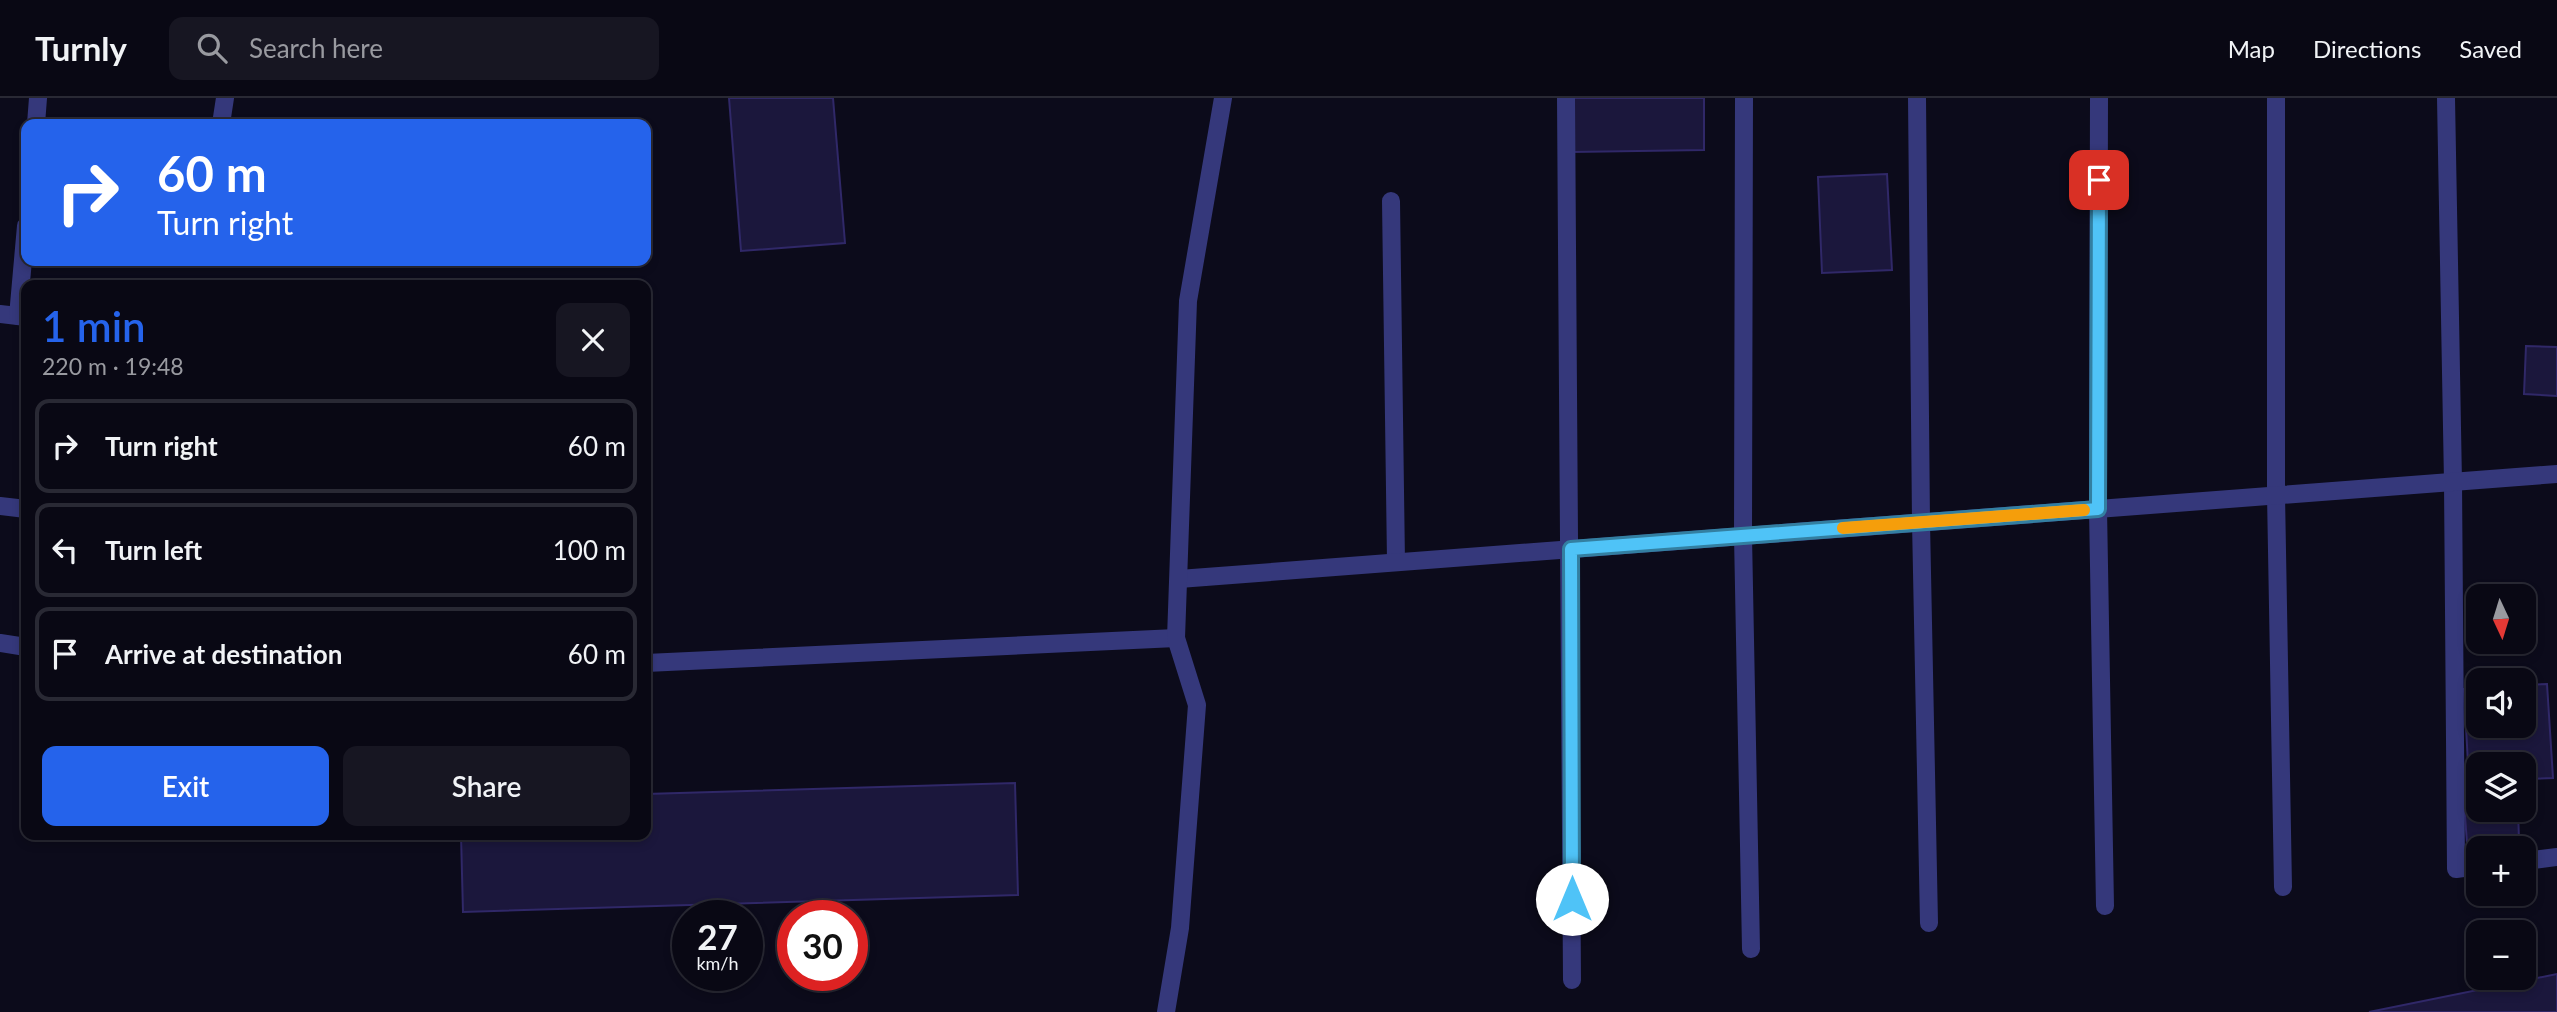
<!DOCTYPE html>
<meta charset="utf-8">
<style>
:root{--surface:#090814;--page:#171622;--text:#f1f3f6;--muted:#999aa0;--line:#292934;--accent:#2563eb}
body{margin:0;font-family:Lato,sans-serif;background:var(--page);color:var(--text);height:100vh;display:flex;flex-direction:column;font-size:26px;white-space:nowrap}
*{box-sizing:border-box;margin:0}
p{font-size:23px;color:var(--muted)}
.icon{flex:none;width:38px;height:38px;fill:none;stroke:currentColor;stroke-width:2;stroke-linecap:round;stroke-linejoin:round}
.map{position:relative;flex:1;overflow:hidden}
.panel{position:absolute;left:21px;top:182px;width:630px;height:560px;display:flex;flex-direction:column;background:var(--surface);border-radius:14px;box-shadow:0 4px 10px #0003,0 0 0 2px var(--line)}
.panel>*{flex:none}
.top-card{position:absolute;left:21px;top:21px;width:630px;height:147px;border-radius:14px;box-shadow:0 4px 10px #0003,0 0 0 2px var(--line);background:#2563eb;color:#fff;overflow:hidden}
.needle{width:46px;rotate:176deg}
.fabs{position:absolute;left:2466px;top:486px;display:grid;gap:14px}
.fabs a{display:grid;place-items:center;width:70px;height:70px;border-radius:14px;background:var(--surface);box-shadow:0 4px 10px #0003,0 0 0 2px var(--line);font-size:35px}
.speed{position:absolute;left:672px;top:802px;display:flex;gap:14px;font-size:35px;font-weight:700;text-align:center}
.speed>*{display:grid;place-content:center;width:91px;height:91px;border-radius:50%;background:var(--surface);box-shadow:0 4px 10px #0003,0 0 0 2px var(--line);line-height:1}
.speed small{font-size:18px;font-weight:400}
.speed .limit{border:10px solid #d22;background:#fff;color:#111}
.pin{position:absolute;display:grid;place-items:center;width:60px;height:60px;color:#fff;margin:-30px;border-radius:14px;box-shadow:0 4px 10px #0006}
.me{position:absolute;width:77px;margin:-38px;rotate:0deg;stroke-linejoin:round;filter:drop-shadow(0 0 5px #0008)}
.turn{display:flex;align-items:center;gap:24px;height:147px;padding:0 21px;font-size:32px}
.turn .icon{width:91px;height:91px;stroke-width:2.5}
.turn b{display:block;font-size:49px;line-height:60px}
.round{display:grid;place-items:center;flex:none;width:74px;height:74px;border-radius:14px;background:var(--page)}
.summary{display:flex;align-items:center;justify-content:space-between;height:119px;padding:0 21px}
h1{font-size:42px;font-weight:600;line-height:52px;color:var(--accent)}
.cta{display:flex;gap:14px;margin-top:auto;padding:14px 21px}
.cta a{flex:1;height:80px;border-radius:14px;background:var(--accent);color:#fff;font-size:28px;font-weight:600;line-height:80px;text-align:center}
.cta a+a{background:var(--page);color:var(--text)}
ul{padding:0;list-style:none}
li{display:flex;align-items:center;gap:21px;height:94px;margin:0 14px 10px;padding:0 7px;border:4px solid var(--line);border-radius:14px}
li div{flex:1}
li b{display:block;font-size:26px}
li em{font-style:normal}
header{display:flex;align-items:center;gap:42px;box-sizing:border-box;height:98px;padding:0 35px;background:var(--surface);border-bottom:2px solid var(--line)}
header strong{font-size:33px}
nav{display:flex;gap:38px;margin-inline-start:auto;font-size:24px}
.search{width:490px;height:63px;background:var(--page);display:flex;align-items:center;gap:18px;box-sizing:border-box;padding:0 24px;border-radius:14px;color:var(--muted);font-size:26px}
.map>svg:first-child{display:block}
.building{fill:#1b173c;stroke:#302868;stroke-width:2}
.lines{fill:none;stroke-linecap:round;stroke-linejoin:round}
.street{stroke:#35387b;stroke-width:18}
.route-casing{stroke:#337fa1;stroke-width:18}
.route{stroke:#4fc3f7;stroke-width:12}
.slow{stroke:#f59e0b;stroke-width:12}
</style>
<header>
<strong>Turnly</strong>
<div class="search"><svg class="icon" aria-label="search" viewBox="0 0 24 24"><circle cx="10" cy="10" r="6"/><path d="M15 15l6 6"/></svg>Search here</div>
<nav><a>Map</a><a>Directions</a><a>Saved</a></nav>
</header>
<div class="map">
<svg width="2557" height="914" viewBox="0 0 2557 914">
<rect width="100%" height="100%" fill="#0c0b1b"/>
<g class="building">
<path d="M729,0H833L845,145L741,153Z"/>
<path d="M1572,0H1704V52L1572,54Z"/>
<path d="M1887,76L1892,172L1822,175L1818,79Z"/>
<path d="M2526,248L2557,249V298L2524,296Z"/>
<path d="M2547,586L2553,680L2524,681V667H2478V684L2469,685L2464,591L2478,590V628H2524V587Z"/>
<path d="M1015,685L1018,797L463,814L461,737H646V696Z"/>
<path d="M2478,690V712H2518L2519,742L2467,745L2463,691Z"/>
<path d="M2557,876V914H2369Z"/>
</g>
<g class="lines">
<g class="street">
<path d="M1566,0L1572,882"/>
<path d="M1744,0L1743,438L1751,851"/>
<path d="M1917,0L1921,424L1929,825"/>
<path d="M2099,0L2098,411L2105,808"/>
<path d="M2276,0V397L2283,789"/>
<path d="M2446,0L2453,384L2456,771L2478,768"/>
<path d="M36,26L38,0"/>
<path d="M221,26L225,0"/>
<path d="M1391,103L1396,464"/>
<path d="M0,216L26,219"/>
<path d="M18,218L26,128"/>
<path d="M0,408L26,411"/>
<path d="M1179,481L2557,376"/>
<path d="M0,545L26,549"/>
<path d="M646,565L1176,540"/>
<path d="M2524,763L2557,759"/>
<path d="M1166,914L1180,830L1197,607L1176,540L1188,203L1223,0"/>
</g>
</g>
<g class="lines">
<g class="route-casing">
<path id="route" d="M1572,801L1571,451L2098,411L2099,82"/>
</g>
<use href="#route" class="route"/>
<path class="slow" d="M1843,430L2084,412"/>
</g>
</svg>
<div class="fabs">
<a><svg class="needle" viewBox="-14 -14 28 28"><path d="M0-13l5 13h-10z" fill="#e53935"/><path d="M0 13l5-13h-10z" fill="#999aa0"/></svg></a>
<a><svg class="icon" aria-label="sound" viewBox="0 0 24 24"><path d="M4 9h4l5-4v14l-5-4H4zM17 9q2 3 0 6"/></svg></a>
<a><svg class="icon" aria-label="layers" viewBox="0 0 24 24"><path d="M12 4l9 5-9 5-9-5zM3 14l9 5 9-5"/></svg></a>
<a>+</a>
<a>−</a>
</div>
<div class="speed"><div>27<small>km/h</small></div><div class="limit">30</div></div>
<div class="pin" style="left:2099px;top:82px;background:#d93025"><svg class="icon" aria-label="arrive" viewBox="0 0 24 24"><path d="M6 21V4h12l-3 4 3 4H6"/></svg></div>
<svg class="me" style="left:1572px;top:801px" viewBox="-20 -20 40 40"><circle r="19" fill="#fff"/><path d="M0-13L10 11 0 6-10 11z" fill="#4fc3f7"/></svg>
<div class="top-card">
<div class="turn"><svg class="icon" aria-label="right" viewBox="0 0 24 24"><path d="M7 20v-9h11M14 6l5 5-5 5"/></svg><div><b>60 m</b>Turn right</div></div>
</div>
<section class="panel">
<div class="summary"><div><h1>1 min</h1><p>220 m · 19:48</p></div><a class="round"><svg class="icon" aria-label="close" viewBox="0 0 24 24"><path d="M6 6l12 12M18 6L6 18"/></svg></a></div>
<ul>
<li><svg class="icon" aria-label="right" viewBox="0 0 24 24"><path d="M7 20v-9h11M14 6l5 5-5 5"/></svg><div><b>Turn right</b></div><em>60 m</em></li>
<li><svg class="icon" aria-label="left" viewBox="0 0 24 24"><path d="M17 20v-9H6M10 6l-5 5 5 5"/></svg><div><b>Turn left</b></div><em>100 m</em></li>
<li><svg class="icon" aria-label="arrive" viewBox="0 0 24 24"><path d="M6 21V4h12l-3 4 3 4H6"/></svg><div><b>Arrive at destination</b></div><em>60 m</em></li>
</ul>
<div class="cta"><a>Exit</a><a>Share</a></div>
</section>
</div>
